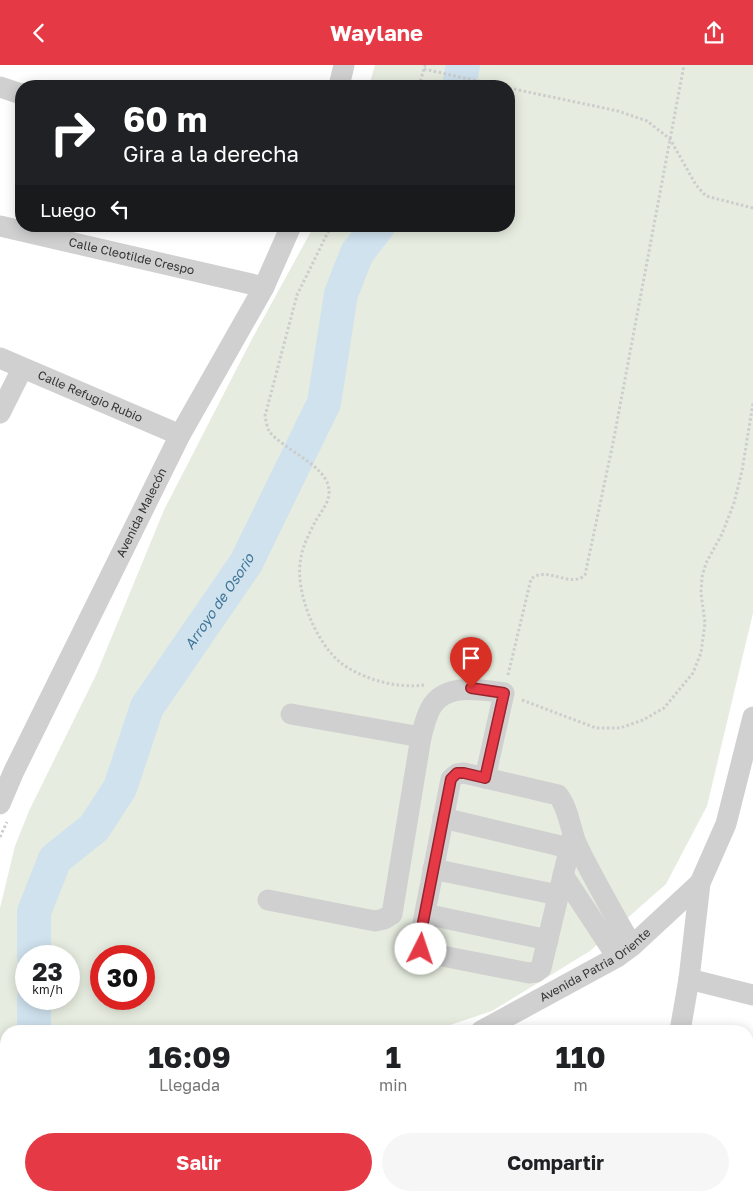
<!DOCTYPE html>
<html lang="es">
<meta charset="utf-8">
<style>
:root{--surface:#fff;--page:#f6f6f6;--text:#202124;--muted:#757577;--accent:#e63946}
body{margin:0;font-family:"Golos Text",sans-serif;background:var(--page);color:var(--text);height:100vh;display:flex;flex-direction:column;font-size:19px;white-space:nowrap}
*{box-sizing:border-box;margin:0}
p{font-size:16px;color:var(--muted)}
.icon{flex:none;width:28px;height:28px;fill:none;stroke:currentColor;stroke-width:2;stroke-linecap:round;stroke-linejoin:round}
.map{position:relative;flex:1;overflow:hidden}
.sheet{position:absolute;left:0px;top:960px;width:754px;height:176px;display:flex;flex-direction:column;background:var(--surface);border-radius:20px 20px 0 0;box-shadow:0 2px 12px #0003}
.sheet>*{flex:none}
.top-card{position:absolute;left:15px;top:15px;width:500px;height:152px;border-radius:20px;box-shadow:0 2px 12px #0003;background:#202124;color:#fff;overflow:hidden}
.speed{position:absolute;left:15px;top:880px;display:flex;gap:10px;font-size:25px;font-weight:700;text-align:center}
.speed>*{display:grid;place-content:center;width:65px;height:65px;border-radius:50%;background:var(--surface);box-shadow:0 2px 12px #0003;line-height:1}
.speed small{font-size:12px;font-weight:400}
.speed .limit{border:8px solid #d22;background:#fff;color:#111}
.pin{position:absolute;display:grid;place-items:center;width:42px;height:42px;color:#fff;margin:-51px -21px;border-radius:50% 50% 50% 0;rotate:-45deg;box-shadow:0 0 5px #0007}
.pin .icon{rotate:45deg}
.me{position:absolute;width:55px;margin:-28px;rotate:4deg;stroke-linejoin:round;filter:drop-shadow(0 0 4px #0008)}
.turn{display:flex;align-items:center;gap:18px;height:105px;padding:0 25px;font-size:22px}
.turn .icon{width:65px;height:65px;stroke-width:2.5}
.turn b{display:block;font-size:35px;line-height:42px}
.then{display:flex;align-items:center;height:48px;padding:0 25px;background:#0003;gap:10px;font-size:19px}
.eta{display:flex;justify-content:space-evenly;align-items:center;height:85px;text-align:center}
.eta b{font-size:30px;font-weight:700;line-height:35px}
.cta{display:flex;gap:10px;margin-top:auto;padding:10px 25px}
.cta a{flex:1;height:58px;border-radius:30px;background:var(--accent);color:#fff;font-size:20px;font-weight:700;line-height:58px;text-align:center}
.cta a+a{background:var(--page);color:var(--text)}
header{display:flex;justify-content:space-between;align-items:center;height:65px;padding:0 25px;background:var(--accent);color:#fff;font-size:22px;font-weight:700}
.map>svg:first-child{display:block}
.green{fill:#e6ecdf;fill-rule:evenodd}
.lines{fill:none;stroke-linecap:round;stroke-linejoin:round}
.river{stroke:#cfe2ee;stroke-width:34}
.path{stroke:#cdcdcd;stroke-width:3;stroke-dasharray:2.5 2.5;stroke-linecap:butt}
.minor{stroke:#d0d0d0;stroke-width:21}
.route-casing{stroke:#96252e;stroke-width:12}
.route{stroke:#e63946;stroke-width:9}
.labels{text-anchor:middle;stroke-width:5;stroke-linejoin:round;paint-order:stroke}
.street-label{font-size:12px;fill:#333;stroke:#fff}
.water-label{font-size:14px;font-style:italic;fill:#3f7597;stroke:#fff}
</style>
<header><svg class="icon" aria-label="back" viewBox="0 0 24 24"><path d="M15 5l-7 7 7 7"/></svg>Waylane<svg class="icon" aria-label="share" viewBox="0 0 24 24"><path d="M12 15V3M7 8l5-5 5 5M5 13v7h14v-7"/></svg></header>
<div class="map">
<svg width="753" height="1136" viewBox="0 0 753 1136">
<rect width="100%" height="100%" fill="#fff"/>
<path class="green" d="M375,0H753V548L707,741L666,819L590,886L492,946L432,966H6V1130H220L217,1136H0V843L15,781L29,746L96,610L164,445L253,272L314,161H509V21H369ZM26,891H69V934H26ZM101,891H144V934H101Z"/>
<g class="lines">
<g class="river">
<path d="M459,21L463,0"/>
<path id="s1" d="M34,891V847L55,794L94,763L120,723L147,642L246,498L324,338L341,229L357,188L378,161"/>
<path d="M34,934V966"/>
<path d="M43,1130L45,1136"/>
</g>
<g class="path">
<path d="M424,4L500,21"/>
<path d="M419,21L425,0"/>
<path d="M509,23L618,46L647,56L670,74L696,120L706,131L753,143"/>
<path d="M331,161L297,230L265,351C266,356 267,362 269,366C283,385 329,401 329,426C330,437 320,448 315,457C310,467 303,480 301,492C294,525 315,577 341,598C362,614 398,624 424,620"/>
<path d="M508,610L531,514C547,500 570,524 585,510L613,378L684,0"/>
<path d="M522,635L596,663H620L643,655L664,643L693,608L701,588L705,558L701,528L702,512L706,498L722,469L734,438L742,406L753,338"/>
<path d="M0,772L7,757"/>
</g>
<g class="minor">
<path d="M339,21L344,0"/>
<path d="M0,22L21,29"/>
<path id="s2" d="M0,161L264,222"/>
<path id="s3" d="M0,293L180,370"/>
<path d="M0,348L22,304"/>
<path d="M291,649L421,672"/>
<path id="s4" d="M0,739L14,706L180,370L264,222L291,161"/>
<path d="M443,753L569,783"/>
<path d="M573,769L541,903L536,907L529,908L427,888L421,884L419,878L451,714L457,709L464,708L558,730C569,744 570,764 577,780C594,815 613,848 632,881"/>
<path d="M433,804L558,830"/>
<path d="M563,810L617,892"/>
<path d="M268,835L375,856L384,854L392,849L421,672C423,664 425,656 428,649C440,617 477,624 504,628L485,713"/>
<path d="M425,849L548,875"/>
<path d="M689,914L753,930"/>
<path id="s5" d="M481,966L617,892L632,881L700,818"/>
<path d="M680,966L689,914L700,818L726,759L753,652"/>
<path d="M748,1036L753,1037"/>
<path d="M689,1130L709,1136"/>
<path d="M245,1136L250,1130"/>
<path d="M652,1136L654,1130"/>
</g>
</g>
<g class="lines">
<g class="route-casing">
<path id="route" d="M421,884L419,878L451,714L457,708H464L485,713L504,628L471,623"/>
</g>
<use href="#route" class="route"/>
</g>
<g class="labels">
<g class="street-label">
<text dy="4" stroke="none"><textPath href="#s2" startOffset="135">Calle Cleotilde Crespo</textPath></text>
<text dy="4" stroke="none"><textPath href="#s3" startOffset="98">Calle Refugio Rubio</textPath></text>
<text dy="4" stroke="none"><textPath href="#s4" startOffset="324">Avenida Malecón</textPath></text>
<text dy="4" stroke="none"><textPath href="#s5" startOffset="132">Avenida Patria Oriente</textPath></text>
</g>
<g class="water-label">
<text dy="5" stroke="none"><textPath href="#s1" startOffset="412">Arroyo de Osorio</textPath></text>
</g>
</g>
</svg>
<div class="speed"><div>23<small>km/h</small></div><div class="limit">30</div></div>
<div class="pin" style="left:471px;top:623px;background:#d93025"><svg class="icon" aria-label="arrive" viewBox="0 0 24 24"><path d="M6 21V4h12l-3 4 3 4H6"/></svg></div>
<svg class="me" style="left:421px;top:884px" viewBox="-20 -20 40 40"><circle r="19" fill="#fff"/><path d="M0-13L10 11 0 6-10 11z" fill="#e63946"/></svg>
<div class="top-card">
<div class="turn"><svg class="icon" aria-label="right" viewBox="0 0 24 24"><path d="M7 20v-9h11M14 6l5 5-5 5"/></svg><div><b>60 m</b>Gira a la derecha</div></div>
<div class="then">Luego<svg class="icon" aria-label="left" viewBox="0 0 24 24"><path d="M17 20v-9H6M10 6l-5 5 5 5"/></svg></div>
</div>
<section class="sheet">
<div class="eta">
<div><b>16:09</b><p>Llegada</p></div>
<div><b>1</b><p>min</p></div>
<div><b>110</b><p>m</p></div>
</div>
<div class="cta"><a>Salir</a><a>Compartir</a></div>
</section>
</div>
